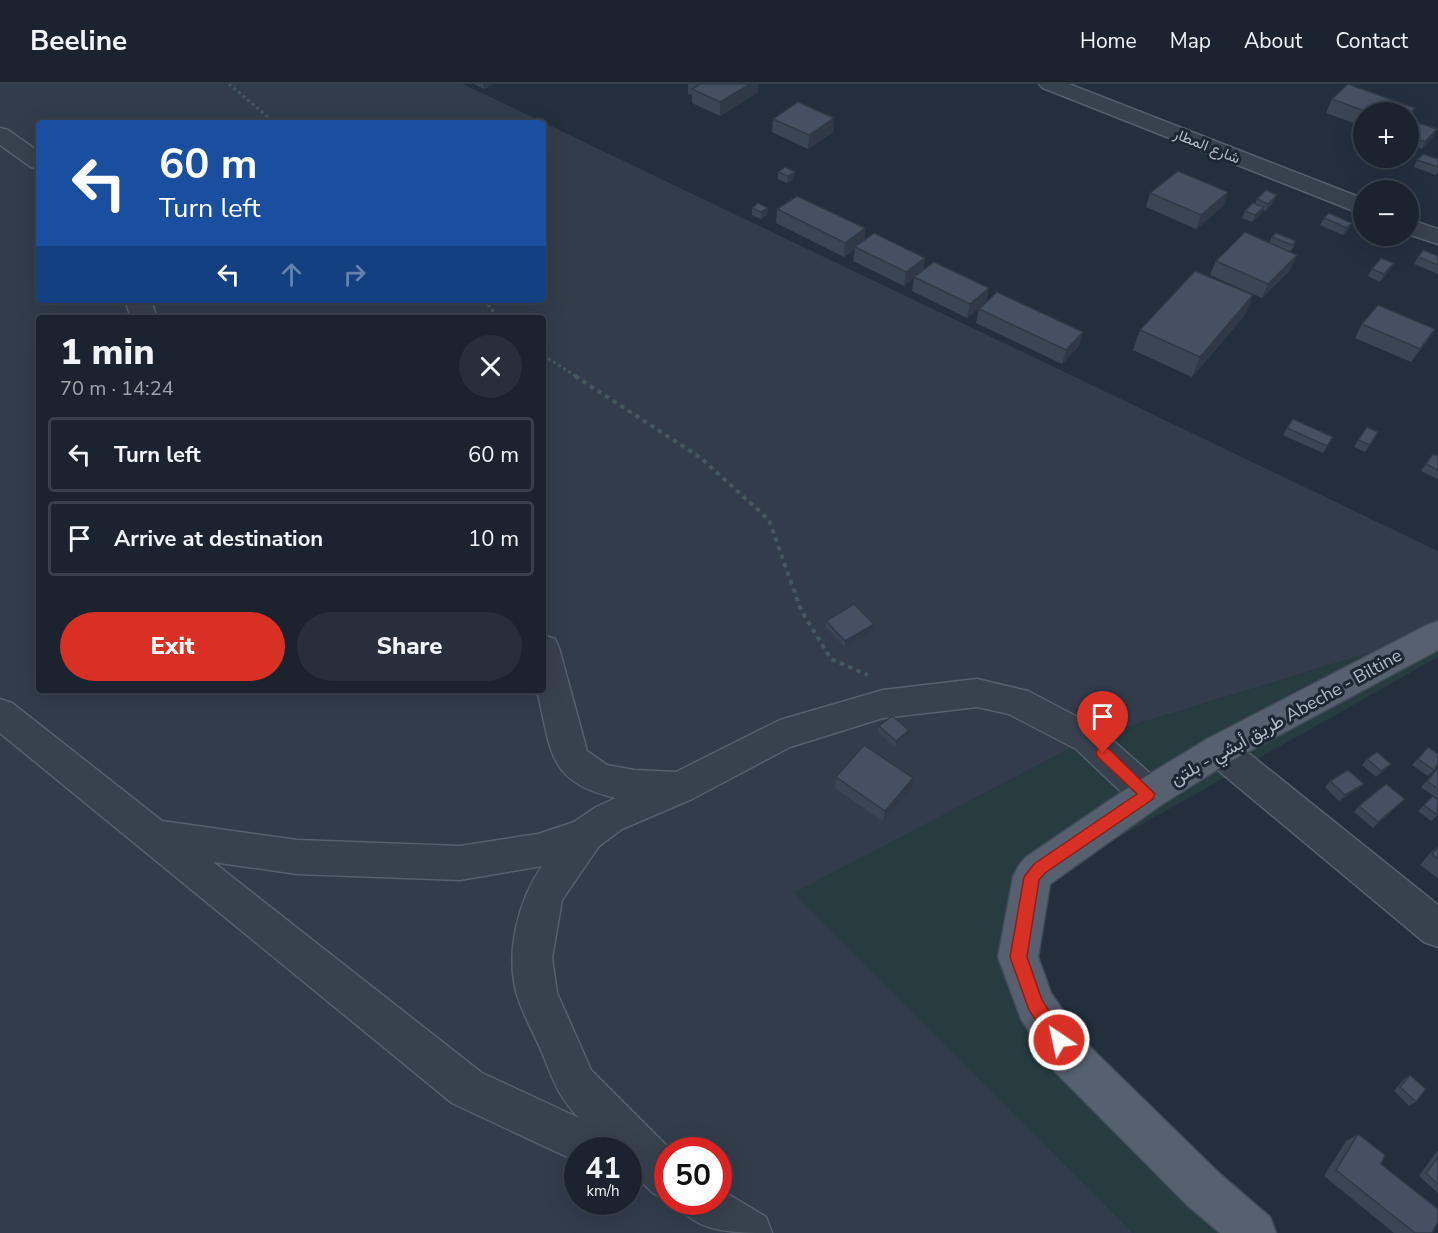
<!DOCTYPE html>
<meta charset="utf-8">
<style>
:root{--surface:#1b232e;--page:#282f3a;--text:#f1f3f6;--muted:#a0a4aa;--line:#39404a;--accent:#d93025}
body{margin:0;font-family:"Nunito Sans",Vazirmatn,sans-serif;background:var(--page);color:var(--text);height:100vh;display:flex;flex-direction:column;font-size:22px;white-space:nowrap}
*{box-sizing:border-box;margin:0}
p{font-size:20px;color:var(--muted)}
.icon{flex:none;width:33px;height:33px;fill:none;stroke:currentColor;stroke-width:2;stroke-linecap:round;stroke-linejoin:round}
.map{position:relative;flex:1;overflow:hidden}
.details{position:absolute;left:36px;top:231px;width:510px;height:378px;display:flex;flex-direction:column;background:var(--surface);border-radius:6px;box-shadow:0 6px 24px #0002,0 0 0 2px var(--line)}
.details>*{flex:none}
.hud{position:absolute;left:36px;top:36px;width:510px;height:183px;border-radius:6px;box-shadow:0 6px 24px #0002,0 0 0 2px var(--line);background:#1a4fa0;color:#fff;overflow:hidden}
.controls{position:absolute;left:1353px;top:18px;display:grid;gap:12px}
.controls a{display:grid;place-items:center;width:66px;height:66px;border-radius:50%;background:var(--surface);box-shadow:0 6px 24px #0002,0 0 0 2px var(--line);font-size:30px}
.speed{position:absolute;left:564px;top:1053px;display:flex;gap:12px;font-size:30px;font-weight:700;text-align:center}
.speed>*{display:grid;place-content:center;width:78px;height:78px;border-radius:50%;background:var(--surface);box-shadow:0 6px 24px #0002,0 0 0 2px var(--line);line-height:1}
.speed small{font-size:15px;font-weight:400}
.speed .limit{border:9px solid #d22;background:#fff;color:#111}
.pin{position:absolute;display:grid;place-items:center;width:51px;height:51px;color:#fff;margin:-62px -26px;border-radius:50% 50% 50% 0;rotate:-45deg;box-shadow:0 0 6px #0007}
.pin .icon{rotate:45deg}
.me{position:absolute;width:66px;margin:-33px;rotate:326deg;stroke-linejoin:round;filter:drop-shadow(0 0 4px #0008)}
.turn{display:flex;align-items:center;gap:21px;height:126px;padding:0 24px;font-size:27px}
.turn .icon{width:78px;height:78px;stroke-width:2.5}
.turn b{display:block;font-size:42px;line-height:51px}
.lanes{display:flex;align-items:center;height:57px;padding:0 24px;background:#0003;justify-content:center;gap:30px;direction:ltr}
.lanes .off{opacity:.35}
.round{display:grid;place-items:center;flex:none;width:63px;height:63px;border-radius:32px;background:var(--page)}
.head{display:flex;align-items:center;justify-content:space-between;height:102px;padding:0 24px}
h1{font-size:36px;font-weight:800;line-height:45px}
.action{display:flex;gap:12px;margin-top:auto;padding:12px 24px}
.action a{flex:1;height:69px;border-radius:36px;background:var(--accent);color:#fff;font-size:24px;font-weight:800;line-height:69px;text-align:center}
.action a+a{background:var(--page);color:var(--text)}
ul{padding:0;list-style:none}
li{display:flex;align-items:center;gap:18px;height:75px;margin:0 12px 9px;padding:0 12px;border:3px solid var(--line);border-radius:6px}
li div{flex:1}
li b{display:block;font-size:22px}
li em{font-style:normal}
header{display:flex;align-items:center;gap:36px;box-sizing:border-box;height:84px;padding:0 30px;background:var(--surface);border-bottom:2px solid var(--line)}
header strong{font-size:28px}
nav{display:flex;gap:33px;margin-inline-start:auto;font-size:21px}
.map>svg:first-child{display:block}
.airport{fill:#323c4b;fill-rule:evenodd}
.green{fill:#263c3f}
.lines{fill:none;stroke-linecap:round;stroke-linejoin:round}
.minor-casing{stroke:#565f6c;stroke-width:3}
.major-casing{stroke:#414a57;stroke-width:3}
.path-far1{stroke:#44595c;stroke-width:3;stroke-dasharray:3 3;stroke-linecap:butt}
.path{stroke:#44595c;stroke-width:4;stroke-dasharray:4.5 4.5;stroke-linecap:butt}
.minor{fill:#38414e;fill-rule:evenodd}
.major{fill:#56606e;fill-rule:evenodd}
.wall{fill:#3b4654}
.shaded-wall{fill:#303945}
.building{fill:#455162;stroke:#303945;stroke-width:1.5}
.route{fill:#d93025;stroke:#8d1f18;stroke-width:1.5}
.labels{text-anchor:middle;stroke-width:6;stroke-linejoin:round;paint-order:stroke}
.far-street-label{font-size:15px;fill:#b4bcc9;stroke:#1d2633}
.street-label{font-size:18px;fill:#b4bcc9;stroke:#1d2633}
</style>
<header>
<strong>Beeline</strong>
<nav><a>Home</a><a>Map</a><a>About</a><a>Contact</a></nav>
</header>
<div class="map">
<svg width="1438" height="1149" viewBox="0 0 1438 1149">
<rect width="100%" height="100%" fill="#242f3e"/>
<path class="airport" d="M0,0H463L1438,467V548L1088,655L795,809L1133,1149H0ZM39,39H543V216H39ZM39,234H543V606H39ZM578,1066H628V1118H578ZM668,1066H718V1118H668Z"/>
<path class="green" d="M1438,548V573L1054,790L1018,847L1087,990L1266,1149H1133L794,809L1088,655Z"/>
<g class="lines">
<g class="minor-casing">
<g id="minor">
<path d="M1039,0H1069L1364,115V131L1043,4Z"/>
<path d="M0,44L8,46L39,68V85L31,83L0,61Z"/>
<path d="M1408,135L1438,145V160L1408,150Z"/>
<path d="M125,216H151L157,234H131Z"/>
<path d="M543,551L555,555L559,564L587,667L607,681L634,686L676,688L780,636L883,606L977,595L1028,607L1100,645L1161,699L1166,710L1161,721L1148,726L1135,721L1076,665L1009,630L977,623L883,634L790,663L692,715L622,745L599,762L562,816L552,874L557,909L591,986L671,1066H668V1116L653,1109L628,1085V1066H578V1078L452,1019L0,649V615L12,619L162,737L297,756L460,762L538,750L574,738L596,723L616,714C546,698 552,667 537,606H543ZM213,778L297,790L460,796L542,782C518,817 505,869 517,911C523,930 533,948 541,966C553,995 557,1011 579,1034L482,989Z"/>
<path d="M1219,651L1231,655L1438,821V863L1424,858L1207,677L1202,666L1207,655Z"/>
<path d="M718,1104L766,1133L772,1149C737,1149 691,1149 678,1118H718Z"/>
</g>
</g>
<g class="major-casing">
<path id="major" d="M1438,537V566L1231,677L1161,721L1050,800L1038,873L1051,909L1085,958L1220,1090L1270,1133L1276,1149H1220L1188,1122L1055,988L1021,935L998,873L1013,793L1019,781L1026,773L1135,699L1207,655L1427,541Z"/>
</g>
<g class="path-far1">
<path d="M229,0L275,39"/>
<path d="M484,216L499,234"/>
<path d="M543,271L577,293"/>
</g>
<path class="path" d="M575,292L701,374L769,436L801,526L831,575L868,591"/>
<use href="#minor" class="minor"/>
<use href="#major" class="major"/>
</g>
<g class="wall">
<path d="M474,0H494L484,5Z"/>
<path d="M688,0H758V8L720,32L692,19V11L688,10Z"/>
<path d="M1332,15L1415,24L1408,37V28H1364V43L1326,29Z"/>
<path d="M773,35L833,48L808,65L772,48Z"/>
<path d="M1408,37L1434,52L1422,65L1408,60Z"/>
<path d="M1438,75V88L1436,91L1414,83L1417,76Z"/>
<path d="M778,88L794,95L787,99L778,95Z"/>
<path d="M1228,108L1223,122L1196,145L1146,123L1150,109Z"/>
<path d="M1257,115L1274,118L1266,127L1263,126L1261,130L1252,138L1242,134L1245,127L1255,120Z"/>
<path d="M752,124L767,131L761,135L752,131Z"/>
<path d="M777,125L865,144L864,157L925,174L923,186L989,204L986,218L967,234L912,207L914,194L904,202L853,177L855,165L844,173L776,139Z"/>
<path d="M1324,134L1352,139L1348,146L1343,151L1320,141Z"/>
<path d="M1272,153L1296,157L1293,164L1290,168L1291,185L1262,214L1210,191L1216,177L1269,159Z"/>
<path d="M1438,172V190L1414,180L1418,173Z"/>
<path d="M1372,185L1390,186L1380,198L1368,192Z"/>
<path d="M1253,211L1244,232L1192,293L1133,266L1140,246Z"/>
<path d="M979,225L1079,262L1062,280L976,239Z"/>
<path d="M1362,240L1435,245L1426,259L1411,278L1355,254Z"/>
<path d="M1287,344L1333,353L1323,369L1283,351Z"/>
<path d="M1374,355L1365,368L1354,363L1358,356Z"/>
<path d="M1433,370L1438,372V393L1437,395L1421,387Z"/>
<path d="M826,537L874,540L873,547L845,563L825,543Z"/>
<path d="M879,642L907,652L895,663L878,648Z"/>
<path d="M1428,663L1434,686L1428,692L1412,681Z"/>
<path d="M1367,675L1385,686L1376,693L1362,681Z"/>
<path d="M1438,684V715L1421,703Z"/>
<path d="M836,693L910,706L883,738L835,704Z"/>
<path d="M1330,697L1364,700L1358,705L1339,717L1325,703Z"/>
<path d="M1433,712L1438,731L1431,737L1418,727Z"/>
<path d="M1405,715L1373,744L1354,728L1359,722Z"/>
<path d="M1438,762V794L1420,781L1430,769Z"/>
<path d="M1410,991L1416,1018L1409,1022L1394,1007L1404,995Z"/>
<path d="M1358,1050L1381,1080L1432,1149H1394L1324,1092L1346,1057Z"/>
<path d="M1438,1066V1109L1419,1092Z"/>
</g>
<g class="shaded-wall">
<path d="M483,0H494L484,5Z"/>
<path d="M750,0H758V8L720,32V18Z"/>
<path d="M1415,24L1408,37V31Z"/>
<path d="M834,34L833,48L808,65L809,51Z"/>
<path d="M1437,45L1434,52L1422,65L1425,58Z"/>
<path d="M795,88L794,95L787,99L788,92Z"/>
<path d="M1228,108L1223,122L1196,145L1201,131Z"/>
<path d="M1277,111L1274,118L1266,127L1268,120Z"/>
<path d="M1264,123L1261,130L1252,138L1255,131Z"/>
<path d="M768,124L767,131L761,135V128Z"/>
<path d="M1352,139L1348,146L1343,151L1347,144Z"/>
<path d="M865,144L863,158L855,163V165L844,173L845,159Z"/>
<path d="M1297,171L1291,185L1262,214L1268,200Z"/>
<path d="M925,174L923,187L904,202L906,188Z"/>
<path d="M1394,179L1390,186L1380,198L1384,190Z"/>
<path d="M989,204L986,218L967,234L970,220Z"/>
<path d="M1253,211L1244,232L1192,293L1200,273Z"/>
<path d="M1435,245L1426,259L1411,278L1420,265Z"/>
<path d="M1083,248L1079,262L1062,280L1066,266Z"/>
<path d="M874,540L873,547L845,563V557Z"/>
<path d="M909,646L907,652L895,663L896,657Z"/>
<path d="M1391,680L1385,686L1376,693L1381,687Z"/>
<path d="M913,694L910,706L883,738L885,727Z"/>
<path d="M1364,700L1358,705L1339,717L1345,711Z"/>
<path d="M1405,715L1399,721L1373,744L1378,738Z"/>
</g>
<g class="building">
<path d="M696,0H750L720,18L692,5L699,1Z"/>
<path d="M1348,0L1415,24L1408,31V28H1367L1332,15Z"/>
<path d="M798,18L834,34L809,51L773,35Z"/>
<path d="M1410,36L1437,45L1425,58L1409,52L1414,47L1408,45V37Z"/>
<path d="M1423,70L1438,75V83L1417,76Z"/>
<path d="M785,83L795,88L788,92L778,88Z"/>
<path d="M1178,87L1228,108L1201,131L1150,109Z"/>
<path d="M1266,106L1277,111L1268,120L1257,115Z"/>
<path d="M797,112L865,144L845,159L777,125Z"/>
<path d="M758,119L768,124L761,128L752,124Z"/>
<path d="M1253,119L1264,123L1255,131L1245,127Z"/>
<path d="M1329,129L1352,139L1347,144L1324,134Z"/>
<path d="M1245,148L1297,171L1268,200L1216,177Z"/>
<path d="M874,149L925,174L906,188L855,163Z"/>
<path d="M1276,149L1296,157L1292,161L1272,153Z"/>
<path d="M1423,166L1438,172V181L1418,173Z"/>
<path d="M1381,174L1394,179L1384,190L1372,185Z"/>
<path d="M934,178L989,204L970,220L914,193Z"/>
<path d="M1195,187L1253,211L1200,273L1140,246Z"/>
<path d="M997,208L1083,248L1066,266L979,225Z"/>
<path d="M1378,221L1435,245L1420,265L1362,240Z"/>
<path d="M1293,335L1333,353L1327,362L1287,344Z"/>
<path d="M1367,343L1378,348L1370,361L1358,356Z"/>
<path d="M1433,370L1438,372V386L1426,380Z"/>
<path d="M854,520L874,540L845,557L826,537Z"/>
<path d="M892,632L909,646L896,657L879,642Z"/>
<path d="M864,661L913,694L885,727L836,693Z"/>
<path d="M1428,663L1438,670V680L1434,686L1418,675Z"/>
<path d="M1377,668L1391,680L1381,687L1367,675Z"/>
<path d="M1438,684V705L1427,697Z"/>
<path d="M1348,686L1364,700L1345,711L1330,697Z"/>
<path d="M1386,700L1405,715L1378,738L1359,722Z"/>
<path d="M1433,712L1438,716L1437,731L1424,721Z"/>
<path d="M1438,763V775L1432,770Z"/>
<path d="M1410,991L1426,1005L1416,1018L1400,1003Z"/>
<path d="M1358,1050L1385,1071L1381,1080L1438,1125V1138L1432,1149H1415L1336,1086Z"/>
<path d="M1438,1073V1100L1426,1089Z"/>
</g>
<path class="route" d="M1103,663L1108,664L1155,710L1153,715L1045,789L1039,796L1027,873L1042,916L1067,956L1065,962L1059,964L1053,962L1029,926L1010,873L1024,793L1034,780L1137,710L1098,673L1096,669L1098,664Z"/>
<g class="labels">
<g class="far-street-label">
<text transform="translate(1207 62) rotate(22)" y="5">شارع المطار</text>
</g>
<g class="street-label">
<text transform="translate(1286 633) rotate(-29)" y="6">طريق أبشي - بلتن Abeche - Biltine</text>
</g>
</g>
</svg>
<div class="controls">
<a>+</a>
<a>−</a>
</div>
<div class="speed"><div>41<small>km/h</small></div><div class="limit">50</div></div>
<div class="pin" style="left:1103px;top:669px;background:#d93025"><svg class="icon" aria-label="arrive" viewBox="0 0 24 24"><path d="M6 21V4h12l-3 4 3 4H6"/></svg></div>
<svg class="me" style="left:1059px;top:956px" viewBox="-20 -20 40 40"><circle r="17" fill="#d93025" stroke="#fff" stroke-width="3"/><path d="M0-11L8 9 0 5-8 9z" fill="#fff"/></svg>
<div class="hud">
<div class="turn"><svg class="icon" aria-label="left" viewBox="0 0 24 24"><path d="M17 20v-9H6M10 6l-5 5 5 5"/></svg><div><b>60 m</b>Turn left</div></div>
<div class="lanes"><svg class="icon" aria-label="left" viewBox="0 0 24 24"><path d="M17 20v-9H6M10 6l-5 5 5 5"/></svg><svg class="icon off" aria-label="ahead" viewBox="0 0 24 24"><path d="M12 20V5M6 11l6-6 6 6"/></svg><svg class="icon off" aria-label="right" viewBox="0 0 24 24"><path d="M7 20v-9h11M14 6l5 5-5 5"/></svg></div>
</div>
<section class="details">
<div class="head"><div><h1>1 min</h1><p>70 m · 14:24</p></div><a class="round"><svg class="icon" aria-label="close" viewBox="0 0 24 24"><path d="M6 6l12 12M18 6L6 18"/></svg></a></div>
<ul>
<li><svg class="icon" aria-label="left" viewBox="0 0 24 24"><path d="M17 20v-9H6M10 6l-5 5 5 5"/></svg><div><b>Turn left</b></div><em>60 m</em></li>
<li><svg class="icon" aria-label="arrive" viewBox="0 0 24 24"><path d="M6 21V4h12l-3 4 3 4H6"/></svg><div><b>Arrive at destination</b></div><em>10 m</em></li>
</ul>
<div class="action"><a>Exit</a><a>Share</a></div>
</section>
</div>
